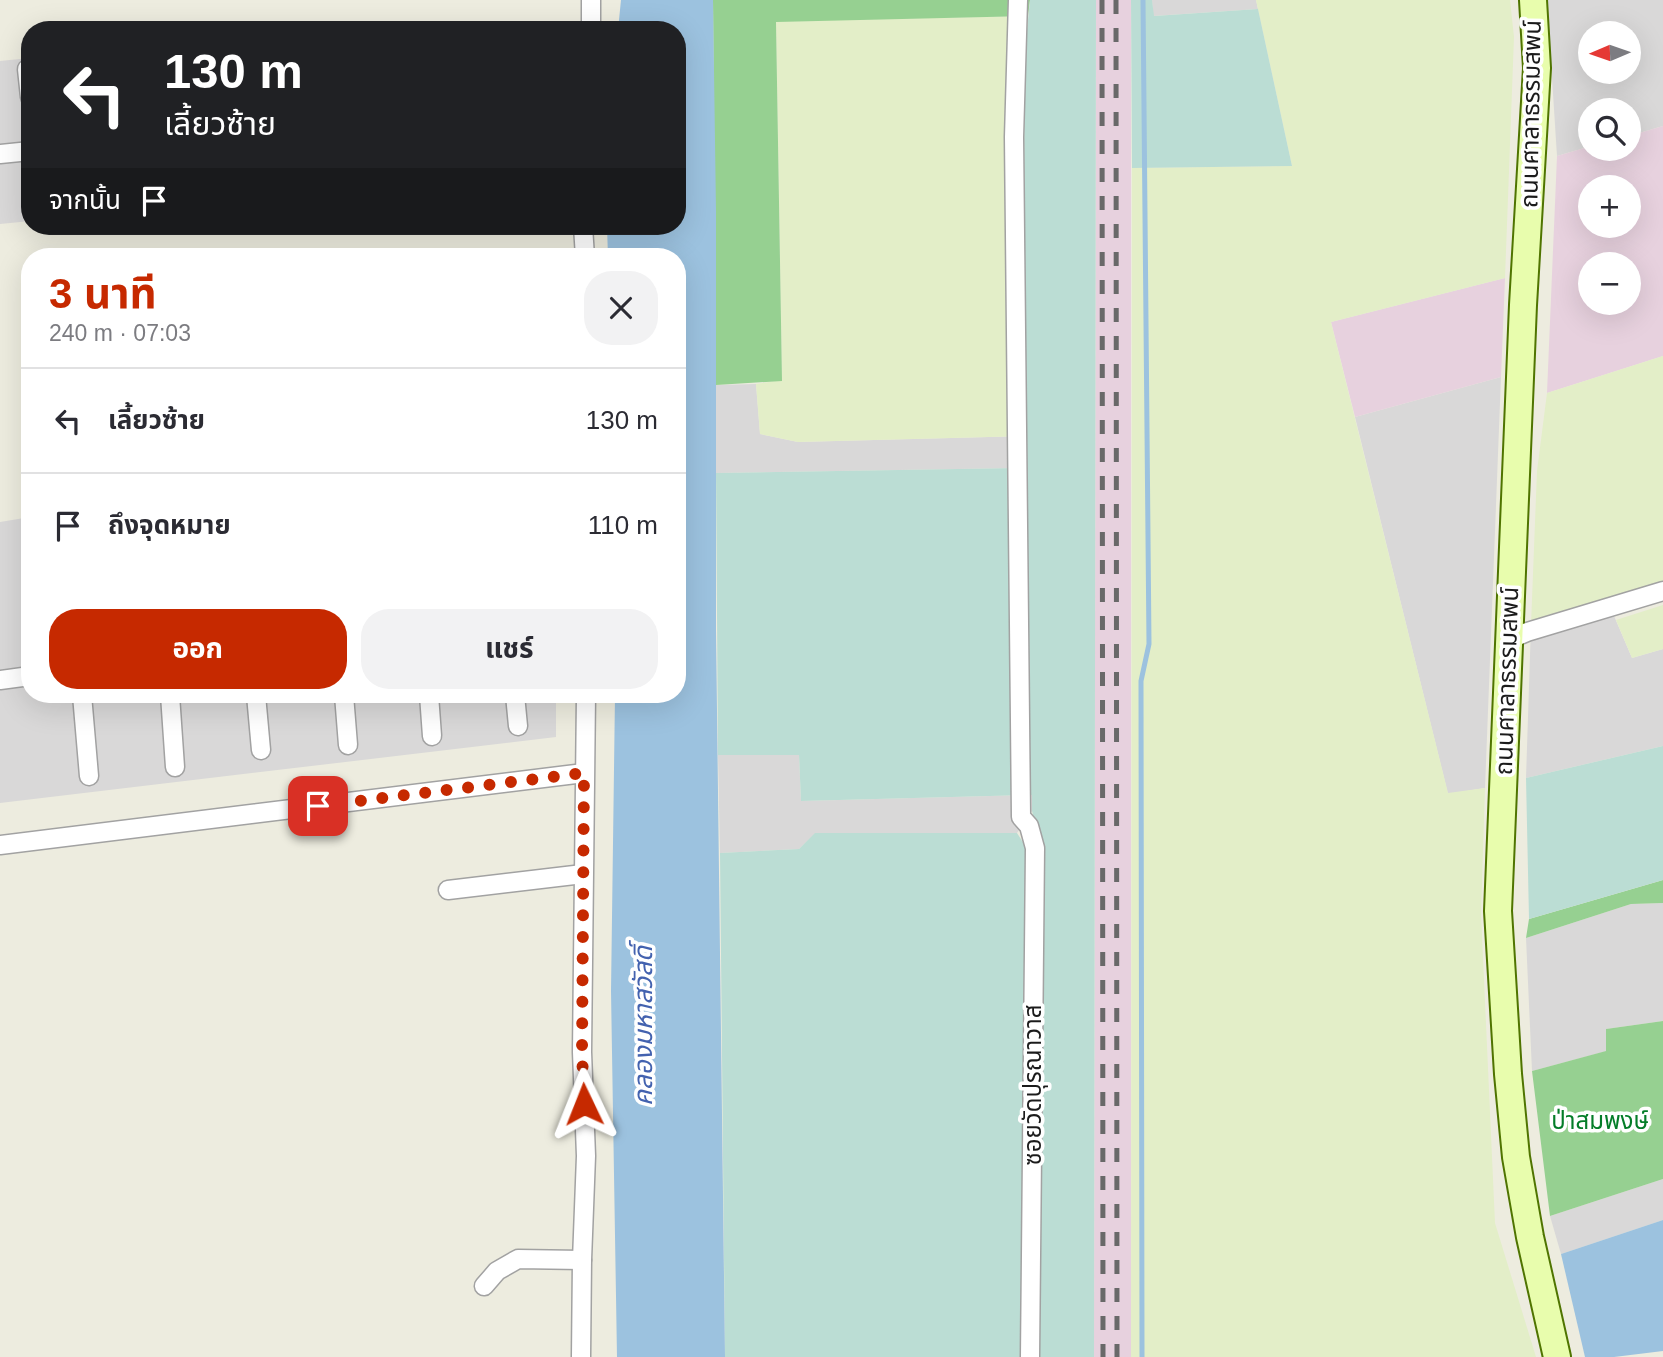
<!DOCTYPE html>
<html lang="th">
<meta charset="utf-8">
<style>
:root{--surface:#fff;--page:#f2f2f3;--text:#2b2b33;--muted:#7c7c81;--line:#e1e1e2;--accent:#c62900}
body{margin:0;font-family:Helvetica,"Noto Sans Thai",sans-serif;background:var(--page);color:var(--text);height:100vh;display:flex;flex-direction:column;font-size:26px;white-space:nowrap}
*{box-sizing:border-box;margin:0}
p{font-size:23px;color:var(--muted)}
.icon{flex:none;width:38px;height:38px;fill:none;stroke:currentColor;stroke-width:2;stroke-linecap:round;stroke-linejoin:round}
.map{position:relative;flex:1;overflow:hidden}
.sheet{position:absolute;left:21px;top:248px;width:665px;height:455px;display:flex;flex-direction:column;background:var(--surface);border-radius:28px;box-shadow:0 7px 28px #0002}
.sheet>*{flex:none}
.banner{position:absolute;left:21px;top:21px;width:665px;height:214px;border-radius:28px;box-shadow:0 7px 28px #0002;background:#202124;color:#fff;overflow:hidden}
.needle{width:46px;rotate:268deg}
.fabs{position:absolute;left:1578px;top:21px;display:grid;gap:14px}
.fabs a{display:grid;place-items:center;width:63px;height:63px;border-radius:50%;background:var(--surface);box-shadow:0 7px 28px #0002;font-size:35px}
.pin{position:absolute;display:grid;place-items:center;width:60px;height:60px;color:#fff;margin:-30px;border-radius:14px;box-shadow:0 4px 10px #0006}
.me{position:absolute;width:77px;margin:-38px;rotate:358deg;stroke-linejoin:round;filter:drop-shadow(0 0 5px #0008)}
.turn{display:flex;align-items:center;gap:24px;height:147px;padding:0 28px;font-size:32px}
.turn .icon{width:91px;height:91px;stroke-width:2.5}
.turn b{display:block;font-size:49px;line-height:60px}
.then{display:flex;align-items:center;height:66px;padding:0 28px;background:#0003;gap:14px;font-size:26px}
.round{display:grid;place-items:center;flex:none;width:74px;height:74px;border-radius:28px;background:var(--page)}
.summary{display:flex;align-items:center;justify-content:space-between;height:119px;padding:0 28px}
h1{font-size:42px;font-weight:700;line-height:52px;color:var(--accent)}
.cta{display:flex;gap:14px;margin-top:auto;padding:14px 28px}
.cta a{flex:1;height:80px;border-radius:28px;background:var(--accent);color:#fff;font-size:28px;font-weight:700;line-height:80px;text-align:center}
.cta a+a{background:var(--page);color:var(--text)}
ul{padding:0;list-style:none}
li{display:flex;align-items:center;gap:21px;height:105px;padding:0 28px;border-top:2px solid var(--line)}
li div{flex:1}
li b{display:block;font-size:26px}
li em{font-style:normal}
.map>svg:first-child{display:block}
.residential{fill:#d9d8d8;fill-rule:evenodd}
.industrial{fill:#e7d1de;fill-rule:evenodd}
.farmland{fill:#e3eec8}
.forest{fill:#96d091}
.wetland{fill:#bbddd4}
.water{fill:#9cc2df}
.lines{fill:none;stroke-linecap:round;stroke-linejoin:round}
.stream{stroke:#9cc2df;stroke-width:5}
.street-casing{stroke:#a2a2a2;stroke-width:21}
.secondary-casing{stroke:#4f7400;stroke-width:30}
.street{stroke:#fff;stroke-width:18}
.secondary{stroke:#e8fdad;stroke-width:26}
.rail{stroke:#696969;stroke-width:5;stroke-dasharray:14 14;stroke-linecap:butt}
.route{stroke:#c62900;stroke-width:12;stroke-dasharray:0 21.6}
.labels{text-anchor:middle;stroke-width:7;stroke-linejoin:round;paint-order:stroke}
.street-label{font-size:24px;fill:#1b1b1b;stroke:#fff}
.park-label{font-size:24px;fill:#047d28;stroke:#fff}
.water-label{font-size:26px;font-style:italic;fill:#4362af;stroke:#fff}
</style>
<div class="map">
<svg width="1663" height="1357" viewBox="0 0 1663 1357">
<rect width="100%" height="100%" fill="#edecdf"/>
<g class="residential">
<path d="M1152,0H1256L1258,9L1153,16Z"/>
<path d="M1547,0H1663V126L1629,136V110H1591V146L1557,156ZM1591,33H1629V72H1591Z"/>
<path d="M30,58V221L0,224V61Z"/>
<path d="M1501,377L1485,788L1448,794L1355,417Z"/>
<path d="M756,384L760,434L798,442L1024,436L1025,468L716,473V385Z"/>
<path d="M30,517V695H556V737L0,803V522Z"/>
<path d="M1608,602L1632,658L1663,649V746L1526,778L1531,625Z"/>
<path d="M718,755H799L801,801L1032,795V811L1017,833H816L799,849L720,853Z"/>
<path d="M1663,903V1021L1606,1029L1607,1051L1532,1071L1526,938L1631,904Z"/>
<path d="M1663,1179V1220L1561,1254L1550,1216Z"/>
</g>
<g class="industrial">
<path d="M1096,0H1131V1357H1094Z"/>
<path d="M1663,126V356L1547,393L1557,156L1591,146V149H1629V136ZM1591,187H1629V226H1591ZM1591,264H1629V303H1591Z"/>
<path d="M1505,278L1501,377L1355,417L1331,322Z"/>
</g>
<g class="farmland">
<path d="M1256,0H1510L1514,37L1505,278L1331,322L1448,793L1485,788L1481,913L1495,1223L1536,1357H1131L1132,168L1292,166Z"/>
<path d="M1028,16L1024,59V436L798,442L760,434L756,384L782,380L776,21Z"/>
<path d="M1663,356V586L1531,625L1537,471L1547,393Z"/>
<path d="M1663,605V649L1632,658L1616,620Z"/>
</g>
<g class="forest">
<path d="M713,0H1030L1028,16L776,22L782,381L716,385Z"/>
<path d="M1663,880V903L1631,904L1526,938L1529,919Z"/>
<path d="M1663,1021V1179L1550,1216L1532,1071L1606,1051V1029Z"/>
</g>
<g class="wetland">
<path d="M1030,0H1096L1094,1357H1037L1042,850L1032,811V795L801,801L799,755H718L716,473L1025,468L1024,59Z"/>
<path d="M1131,0H1152L1154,16L1258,9L1292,166L1132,168Z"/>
<path d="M1663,746V880L1529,919L1526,778Z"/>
<path d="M815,833H1017L1026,847L1024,1357H725L720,853L799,849Z"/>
</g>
<g class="water">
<path d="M621,0H713L716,211V630L725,1357H617L611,991L615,695H677V257H608L607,226H677V30H618Z"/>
<path d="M1663,1220V1351L1614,1357H1585L1561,1254Z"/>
</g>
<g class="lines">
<path class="stream" d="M1142,1357L1141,681L1149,644L1143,0"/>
<g class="street-casing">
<g id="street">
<path d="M591,0V30"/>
<path d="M1018,0L1014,137L1021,817L1029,826L1035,848L1030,1357"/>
<path d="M27,69L30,97"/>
<path d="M0,154L30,151"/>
<path d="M583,226L585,257"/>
<path d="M1508,640L1527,632L1663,591"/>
<path d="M0,680L30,676"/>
<path d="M82,695L89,776"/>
<path d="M170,695L175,767"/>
<path d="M256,695L261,750"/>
<path d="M344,695L348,745"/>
<path d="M429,695L432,736"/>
<path d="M515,695L518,726"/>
<path d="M0,845L584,773"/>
<path d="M448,890L583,874"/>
<path d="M484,1286L497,1271L518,1259L582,1260"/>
<path d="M581,1357L582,1260L586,1156L582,1052L586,695"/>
</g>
</g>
<g class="secondary-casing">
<path id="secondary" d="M1533,0L1537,68L1523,305L1498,911L1508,1074L1516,1157L1530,1237L1557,1357"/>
</g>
<use href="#street" class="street"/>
<use href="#secondary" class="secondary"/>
<g class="rail">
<path d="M1102,0L1103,1357"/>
<path d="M1116,0L1117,1357"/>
</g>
</g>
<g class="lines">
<path class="route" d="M318,806L584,773L582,1052L584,1104"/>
</g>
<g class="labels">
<g class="street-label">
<text transform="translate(1531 114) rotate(-89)" y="8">ถนนศาลาธรรมสพน์</text>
<text transform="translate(1507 681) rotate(-88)" y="8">ถนนศาลาธรรมสพน์</text>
<text transform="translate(1033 1085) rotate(-90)" y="8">ซอยวัดปุรณาวาส</text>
</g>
<g class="park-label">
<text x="1600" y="1129">ป่าสมพงษ์</text>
</g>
<g class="water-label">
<text transform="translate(643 1026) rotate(-90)" y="9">คลองมหาสวัสดิ์</text>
</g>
</g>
</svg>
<div class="fabs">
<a><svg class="needle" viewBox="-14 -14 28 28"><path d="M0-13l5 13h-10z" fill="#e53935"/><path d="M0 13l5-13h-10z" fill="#7c7c81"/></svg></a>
<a><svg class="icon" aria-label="search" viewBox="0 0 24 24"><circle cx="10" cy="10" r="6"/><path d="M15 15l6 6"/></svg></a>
<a>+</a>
<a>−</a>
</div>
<div class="pin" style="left:318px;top:806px;background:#d93025"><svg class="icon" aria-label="arrive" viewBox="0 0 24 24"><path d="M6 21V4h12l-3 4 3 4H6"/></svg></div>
<svg class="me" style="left:584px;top:1104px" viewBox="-20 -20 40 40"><path d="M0-17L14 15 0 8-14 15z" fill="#c62900" stroke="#fff" stroke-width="4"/></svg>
<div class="banner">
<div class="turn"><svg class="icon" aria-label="left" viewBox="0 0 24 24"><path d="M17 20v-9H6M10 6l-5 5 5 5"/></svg><div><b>130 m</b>เลี้ยวซ้าย</div></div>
<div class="then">จากนั้น<svg class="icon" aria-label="arrive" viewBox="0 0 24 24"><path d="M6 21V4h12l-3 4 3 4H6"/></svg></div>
</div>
<section class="sheet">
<div class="summary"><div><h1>3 นาที</h1><p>240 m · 07:03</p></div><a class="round"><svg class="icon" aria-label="close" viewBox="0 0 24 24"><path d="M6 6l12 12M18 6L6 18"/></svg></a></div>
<ul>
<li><svg class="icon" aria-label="left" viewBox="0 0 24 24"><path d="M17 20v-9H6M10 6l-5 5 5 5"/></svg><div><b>เลี้ยวซ้าย</b></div><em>130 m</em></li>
<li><svg class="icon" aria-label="arrive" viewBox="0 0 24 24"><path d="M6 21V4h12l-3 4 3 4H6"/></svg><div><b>ถึงจุดหมาย</b></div><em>110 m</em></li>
</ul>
<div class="cta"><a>ออก</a><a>แชร์</a></div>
</section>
</div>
